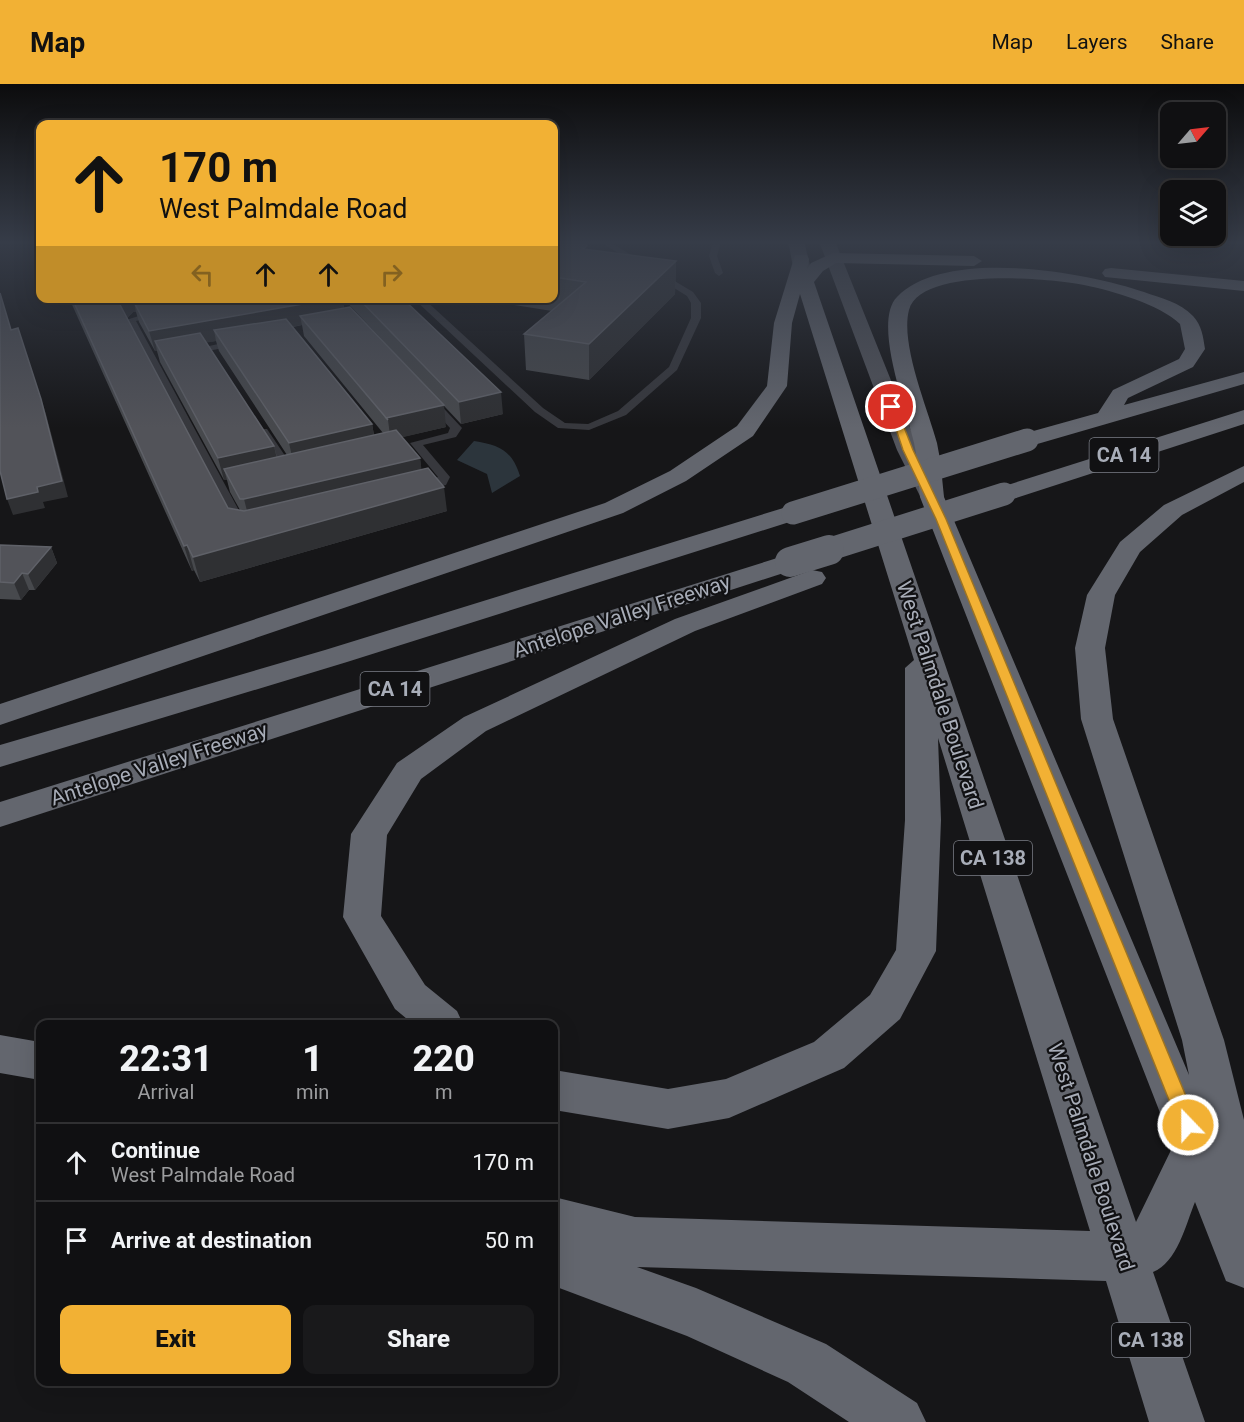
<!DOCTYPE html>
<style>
:root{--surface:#101012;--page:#19191b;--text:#f1f3f6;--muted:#9c9d9f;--line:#303032;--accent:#f2b134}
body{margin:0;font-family:Roboto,sans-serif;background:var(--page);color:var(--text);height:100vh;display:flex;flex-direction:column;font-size:22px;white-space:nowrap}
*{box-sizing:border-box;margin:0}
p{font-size:20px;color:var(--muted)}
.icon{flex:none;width:33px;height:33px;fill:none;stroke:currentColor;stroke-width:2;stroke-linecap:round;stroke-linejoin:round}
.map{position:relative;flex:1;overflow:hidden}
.details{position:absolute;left:36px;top:936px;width:522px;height:366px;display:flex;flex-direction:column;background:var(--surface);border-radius:12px;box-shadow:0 6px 24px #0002,0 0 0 2px var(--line)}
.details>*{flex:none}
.banner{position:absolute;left:36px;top:36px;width:522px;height:183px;border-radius:12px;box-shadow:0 6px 24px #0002,0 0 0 2px var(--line);background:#f2b134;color:#111;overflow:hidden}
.needle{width:39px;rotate:62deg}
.buttons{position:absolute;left:1160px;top:18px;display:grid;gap:12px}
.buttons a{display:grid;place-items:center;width:66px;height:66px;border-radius:12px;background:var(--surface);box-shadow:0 6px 24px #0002,0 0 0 2px var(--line);font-size:30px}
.pin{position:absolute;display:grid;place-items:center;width:51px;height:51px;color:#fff;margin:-26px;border:3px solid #fff;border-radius:50%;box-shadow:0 2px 6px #0007}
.me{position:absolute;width:66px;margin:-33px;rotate:338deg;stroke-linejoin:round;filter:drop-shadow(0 0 4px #0008)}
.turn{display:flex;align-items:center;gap:21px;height:126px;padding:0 24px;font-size:27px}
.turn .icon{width:78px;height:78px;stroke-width:2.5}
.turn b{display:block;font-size:42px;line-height:51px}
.lanes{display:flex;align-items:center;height:57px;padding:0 24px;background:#0003;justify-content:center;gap:30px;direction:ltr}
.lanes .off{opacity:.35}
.eta{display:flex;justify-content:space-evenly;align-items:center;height:102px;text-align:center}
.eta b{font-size:36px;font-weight:800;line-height:42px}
.primary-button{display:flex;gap:12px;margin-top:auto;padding:12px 24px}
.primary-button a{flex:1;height:69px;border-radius:12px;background:var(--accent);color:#111;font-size:24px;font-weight:800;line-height:69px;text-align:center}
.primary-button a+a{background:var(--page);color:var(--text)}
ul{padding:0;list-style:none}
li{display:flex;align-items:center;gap:18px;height:78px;padding:0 24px;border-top:2px solid var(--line)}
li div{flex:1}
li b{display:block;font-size:22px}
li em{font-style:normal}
header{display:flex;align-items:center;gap:36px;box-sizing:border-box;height:84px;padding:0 30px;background:var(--accent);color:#111}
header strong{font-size:28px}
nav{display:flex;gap:33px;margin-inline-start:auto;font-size:21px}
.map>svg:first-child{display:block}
.water{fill:#2c353c}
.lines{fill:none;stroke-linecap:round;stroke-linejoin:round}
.lane{fill:#37383d;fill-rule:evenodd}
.primary{fill:#53555c;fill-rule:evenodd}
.highway{fill:#63666e;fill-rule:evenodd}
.highway-bridge-far1{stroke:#63666e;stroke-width:23}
.highway-bridge{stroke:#63666e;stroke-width:30}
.wall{fill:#47494d;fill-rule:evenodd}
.shaded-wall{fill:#2f3033}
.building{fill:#525359;stroke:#5f6168;stroke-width:1.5}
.route{fill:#f2b134;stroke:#9d7322;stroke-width:1.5}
.labels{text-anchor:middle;stroke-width:4.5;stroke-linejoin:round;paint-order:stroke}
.shield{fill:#111113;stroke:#7b7e86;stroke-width:1.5}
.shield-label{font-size:20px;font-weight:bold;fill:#a8adb8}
.street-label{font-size:21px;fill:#a8adb8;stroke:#111113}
</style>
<header>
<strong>Map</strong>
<nav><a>Map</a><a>Layers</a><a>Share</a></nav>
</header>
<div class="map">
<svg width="1244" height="1338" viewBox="0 0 1244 1338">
<rect width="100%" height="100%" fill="#161618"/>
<path class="water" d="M474,357C499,361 512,366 520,392L492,409L487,390L457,376Z"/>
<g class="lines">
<g class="lane">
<path d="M599,157H608L693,208L701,219V234L677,286L626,331L589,346L558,344L535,328L413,214H423L543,324L565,339L588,340L618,327L669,283L691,234V219L687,212Z"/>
<path d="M713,157H721L717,172L723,189L719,192L715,189L709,172Z"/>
<path d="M158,226L161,227V231L136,237L248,443L247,446H237L236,443L126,236Z"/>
<path d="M240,255L243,256V260L188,271L183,268Z"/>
<path d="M426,314H434L462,344L456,353L423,361L450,393L446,401L419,408L415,407V401L438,393L410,359L448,349L450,344L426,318Z"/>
<path d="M259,345H267L296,388L294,391H286L257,347Z"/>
</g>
<g class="primary">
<path d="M788,157H804L814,198L811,202L805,203L796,198Z"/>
<path d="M819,157H835L919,366L944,413L941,418L932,420L923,418L897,366Z"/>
</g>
<g class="highway">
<path d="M833,169L974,172L982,177L974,182L836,179L823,187L814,198L1136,1138L1173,1062L920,413C918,395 918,376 914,359C907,327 872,238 897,213C945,163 1086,188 1144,208C1160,214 1180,218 1193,232C1202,242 1203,252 1205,265L1193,283L1128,314L1124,321L1244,288V300L1027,363L1019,361L1016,356L1019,351L1098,329L1113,306L1179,275L1185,265L1180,240C1159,220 1113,207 1084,201C1051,194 920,183 909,226C900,260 928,325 937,359C941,377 942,395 944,413L1189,991L1182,956L1081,635L1075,564L1087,511L1120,458L1164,421L1244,382V398L1182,431L1140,468L1115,511L1105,564L1113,635L1224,956L1244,1036V1204L1226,1197L1195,1118C1186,1140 1177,1179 1153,1188L1205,1338H1149L1106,1197L637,1183L696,1204L826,1260L917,1319L926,1338H849L788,1298L687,1252L554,1202V1113L635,1133L1090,1147L938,654L941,736L936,867L900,935L844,984L729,1034L668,1045L554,1026V986L668,1005L726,995L814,958L870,911L896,866L905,736V584L914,576L800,210L792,239L787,302L753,352L686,397L623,429L0,641V620L605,419L670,387L737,342L767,302L774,239L795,171H807L809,175L807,185L811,179Z"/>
<path d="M1111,184L1244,197V207L1105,193L1102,189L1105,185Z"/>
<path d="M1244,326V340L1013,415L1004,417L995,415L992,410L995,405Z"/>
<path d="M793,421L802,424L806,429L802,434L347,578L0,683V661L325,566Z"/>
<path d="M790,470L799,472L803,478L799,484L0,743V718Z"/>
<path d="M812,486L822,488L826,494L822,500L695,547L486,647L421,695L387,751L381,832L425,901L457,927L463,940H413L395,925L343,833L351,750L397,679L464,633L675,535Z"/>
<path d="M0,951L40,958V996L0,989Z"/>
</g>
<g class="highway-bridge-far1">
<path d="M793,429L1027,356"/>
<path d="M824,467L1004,410"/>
</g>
<path class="highway-bridge" d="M790,478L829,466"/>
</g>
<g class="wall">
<path d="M554,157L587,166L676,177L675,210L589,296L526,286L524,250L552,227L470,214H554Z"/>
<path d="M69,214H342L344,224L446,343L402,353L420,374L421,385L447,427L200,498L194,486L192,487ZM133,228H136L139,238L155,267H157L160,278L224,396H227L230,408L240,426L228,424L127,234ZM302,241L304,252L383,349L374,351L372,340L293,243ZM216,257L219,267L287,371L277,373L274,362L206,258Z"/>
<path d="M343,214H402L503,330L461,340Z"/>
<path d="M0,461L51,463L57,479L35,506H29L21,516L0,515Z"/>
</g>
<g class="shaded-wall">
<path d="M676,177L675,210L589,296V260Z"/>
<path d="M121,214H209L134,218L136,228H133L124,237L118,217Z"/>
<path d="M337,214H342L346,234L300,232L302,241L220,256L214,246L216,257L160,267L155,257L157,267H155L149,247Z"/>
<path d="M18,244L46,330L68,413L43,418L45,424L13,431L7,415L37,403Z"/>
<path d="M501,308L503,330L461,340L459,318Z"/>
<path d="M444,321L446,343L391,356V359L388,336L386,334Z"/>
<path d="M372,340L376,363L294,381L289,359Z"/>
<path d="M274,362L279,384L224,385L227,396H224L218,374Z"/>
<path d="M420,374L423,397L250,439L244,415Z"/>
<path d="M444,403L447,427L200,498L193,473Z"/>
<path d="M187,461L194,486L192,487L184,462Z"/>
<path d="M51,463L57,479L35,506L28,490Z"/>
<path d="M22,489L29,506L21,516L14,499Z"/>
</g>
<g class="building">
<path d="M554,157H586L587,162L583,165L676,177L589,260L524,250L586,198L554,193Z"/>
<path d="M0,209L11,246L18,244L41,315L62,397L37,403L38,408L7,415L0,387Z"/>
<path d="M72,214H121L118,217L228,424L244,427L428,384L444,403L193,473L187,461L184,462Z"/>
<path d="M149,214H337L149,247L134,218Z"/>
<path d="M358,214H402L501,308L459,318Z"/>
<path d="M350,223L444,321L386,334L388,336L300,232Z"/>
<path d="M286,235L372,340L289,359L214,246Z"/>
<path d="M200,249L274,362L218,374L155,257Z"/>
<path d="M396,346L420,374L244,415H240L224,385Z"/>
<path d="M0,461L51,463L28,490L22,489L14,499L0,498Z"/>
</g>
<linearGradient id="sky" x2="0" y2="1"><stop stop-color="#0c0c0d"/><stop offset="0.46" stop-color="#363c48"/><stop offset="1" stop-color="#363c48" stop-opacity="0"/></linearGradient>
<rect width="1244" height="344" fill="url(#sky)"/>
<path class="route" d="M888,321L896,323L913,366L946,435L1198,1041L1195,1047L1188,1049L1182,1047L1179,1041L936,435L903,366Z"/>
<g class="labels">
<g class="shield">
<rect x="1089.5" y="354" width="69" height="34" rx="4.5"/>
<rect x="360.5" y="588" width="69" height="34" rx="4.5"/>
<rect x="954" y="757" width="78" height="34" rx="4.5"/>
<rect x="1112" y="1239" width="78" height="34" rx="4.5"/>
</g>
<g class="shield-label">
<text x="1124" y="378">CA 14</text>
<text x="395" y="612">CA 14</text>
<text x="993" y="781">CA 138</text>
<text x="1151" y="1263">CA 138</text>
</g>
<g class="street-label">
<text transform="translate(622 532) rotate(-18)" y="7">Antelope Valley Freeway</text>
<text transform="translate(940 611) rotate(72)" y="7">West Palmdale Boulevard</text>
<text transform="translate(159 680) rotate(-18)" y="7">Antelope Valley Freeway</text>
<text transform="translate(1091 1073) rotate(72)" y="7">West Palmdale Boulevard</text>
</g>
</g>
</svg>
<div class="buttons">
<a><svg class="needle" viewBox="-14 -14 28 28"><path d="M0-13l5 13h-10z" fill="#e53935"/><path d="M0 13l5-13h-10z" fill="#9c9d9f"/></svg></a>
<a><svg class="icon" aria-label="layers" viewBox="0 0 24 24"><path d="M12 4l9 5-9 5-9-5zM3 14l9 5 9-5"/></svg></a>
</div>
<div class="pin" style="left:891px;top:323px;background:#d93025"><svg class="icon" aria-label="arrive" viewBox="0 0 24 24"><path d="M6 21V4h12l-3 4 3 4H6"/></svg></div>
<svg class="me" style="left:1188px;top:1041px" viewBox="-20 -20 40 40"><circle r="17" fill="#f2b134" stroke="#fff" stroke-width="3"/><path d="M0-11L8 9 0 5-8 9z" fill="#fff"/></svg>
<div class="banner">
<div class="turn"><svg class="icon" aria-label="ahead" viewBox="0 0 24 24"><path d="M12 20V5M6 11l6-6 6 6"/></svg><div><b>170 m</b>West Palmdale Road</div></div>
<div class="lanes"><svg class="icon off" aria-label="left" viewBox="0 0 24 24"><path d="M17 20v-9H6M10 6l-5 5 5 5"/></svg><svg class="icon" aria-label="ahead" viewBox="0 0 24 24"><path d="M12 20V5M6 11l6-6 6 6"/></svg><svg class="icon" aria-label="ahead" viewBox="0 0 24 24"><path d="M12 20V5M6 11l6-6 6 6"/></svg><svg class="icon off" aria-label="right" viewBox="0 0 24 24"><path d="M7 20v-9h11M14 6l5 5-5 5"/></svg></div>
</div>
<section class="details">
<div class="eta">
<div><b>22:31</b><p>Arrival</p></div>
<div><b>1</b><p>min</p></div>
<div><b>220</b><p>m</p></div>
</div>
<ul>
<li><svg class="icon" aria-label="ahead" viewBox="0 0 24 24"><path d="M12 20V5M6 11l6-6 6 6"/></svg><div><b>Continue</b><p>West Palmdale Road</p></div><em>170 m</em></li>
<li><svg class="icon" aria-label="arrive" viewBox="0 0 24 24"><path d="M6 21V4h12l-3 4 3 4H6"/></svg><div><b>Arrive at destination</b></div><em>50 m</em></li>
</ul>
<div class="primary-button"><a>Exit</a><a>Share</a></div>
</section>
</div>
